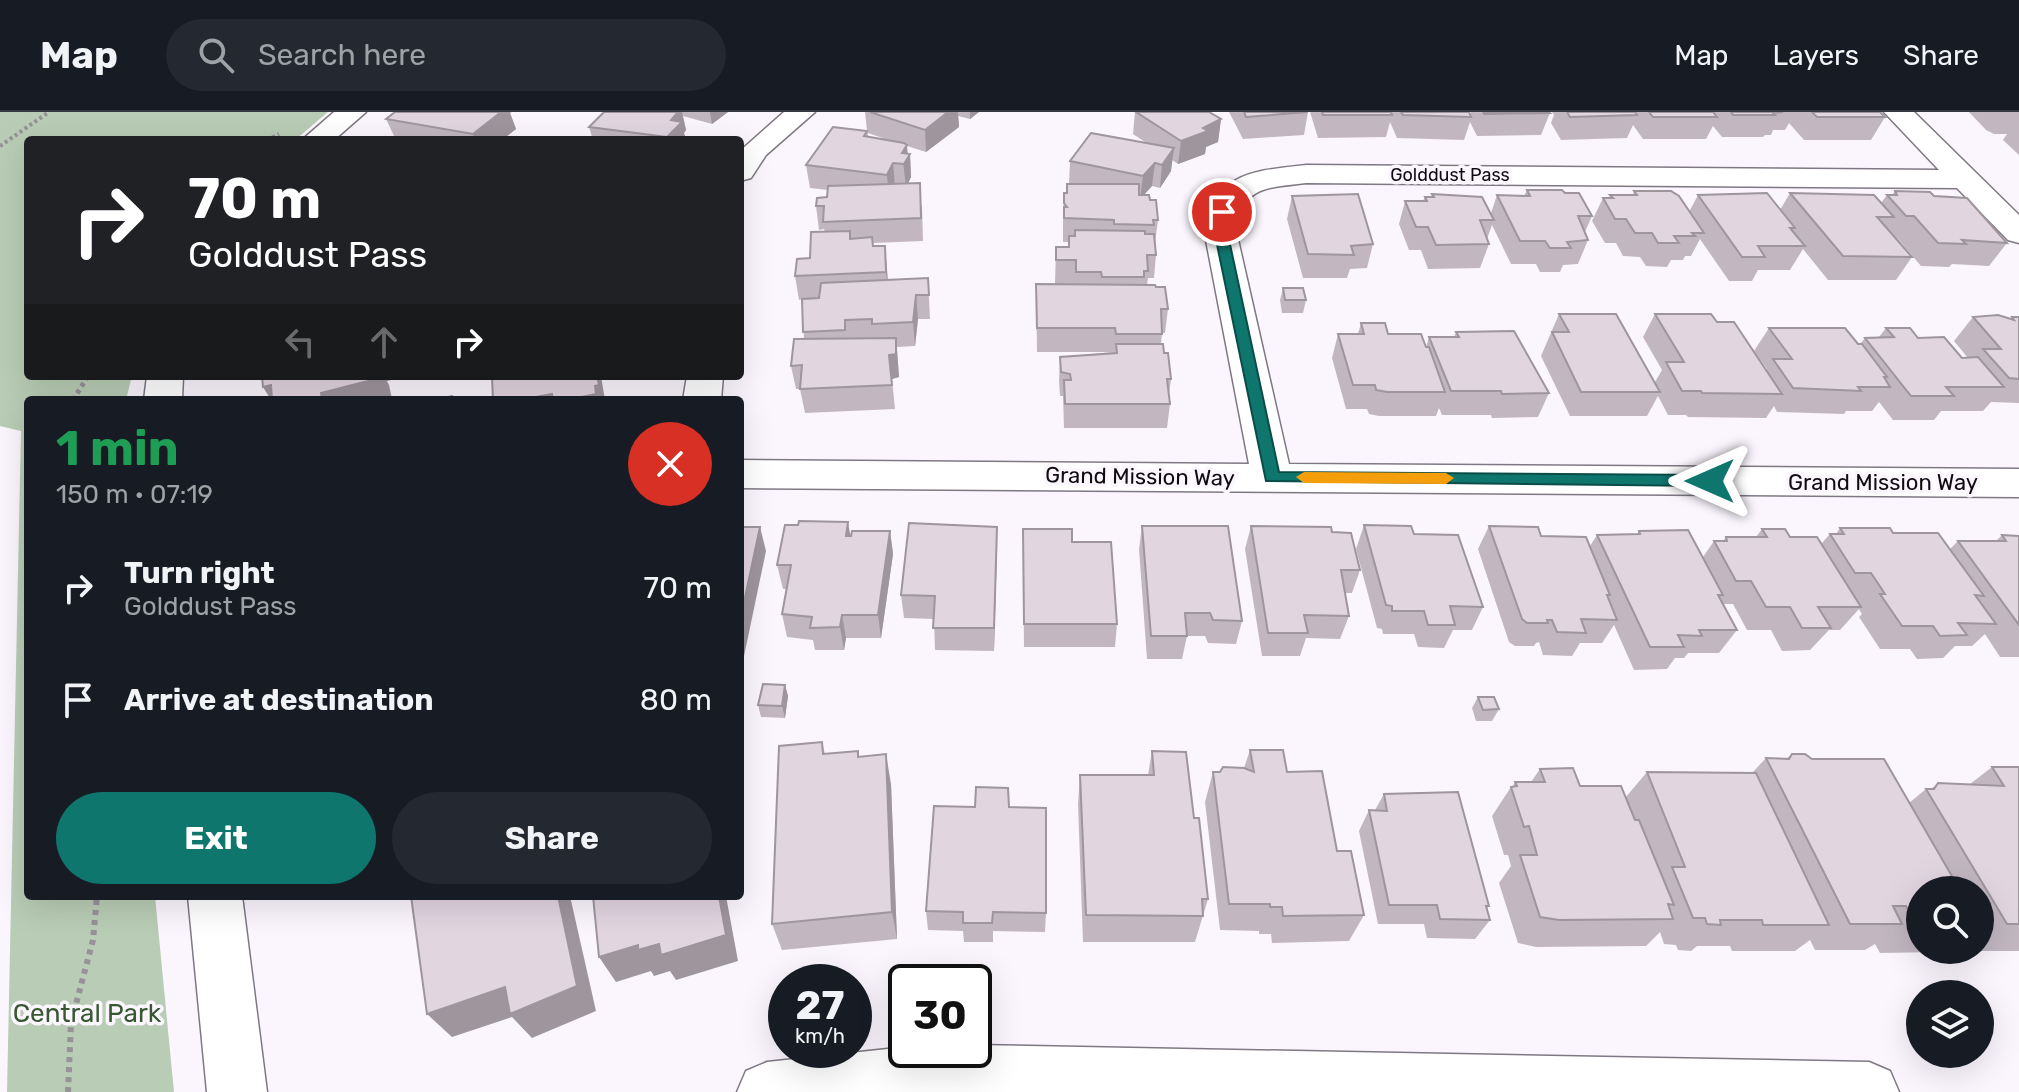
<!DOCTYPE html>
<meta charset="utf-8">
<style>
:root{--surface:#171b24;--page:#242831;--text:#f1f3f6;--muted:#9ea1a6;--line:#363941;--accent:#0f766e}
body{margin:0;font-family:Rubik,sans-serif;background:var(--page);color:var(--text);height:100vh;display:flex;flex-direction:column;font-size:30px;white-space:nowrap}
*{box-sizing:border-box;margin:0}
p{font-size:26px;color:var(--muted)}
.icon{flex:none;width:44px;height:44px;fill:none;stroke:currentColor;stroke-width:2;stroke-linecap:round;stroke-linejoin:round}
.map{position:relative;flex:1;overflow:hidden}
.panel{position:absolute;left:24px;top:284px;width:720px;height:504px;display:flex;flex-direction:column;background:var(--surface);border-radius:8px;box-shadow:0 8px 32px #0002}
.panel>*{flex:none}
.banner{position:absolute;left:24px;top:24px;width:720px;height:244px;border-radius:8px;box-shadow:0 8px 32px #0002;background:#202124;color:#fff;overflow:hidden}
.tools{position:absolute;left:1906px;top:764px;display:grid;gap:16px}
.tools a{display:grid;place-items:center;width:88px;height:88px;border-radius:50%;background:var(--surface);box-shadow:0 8px 32px #0002;font-size:40px}
.speed{position:absolute;left:768px;top:852px;display:flex;gap:16px;font-size:40px;font-weight:700;text-align:center}
.speed>*{display:grid;place-content:center;width:104px;height:104px;border-radius:50%;background:var(--surface);box-shadow:0 8px 32px #0002;line-height:1}
.speed small{font-size:20px;font-weight:400}
.speed .limit{border:4px solid #111;border-radius:12px;background:#fff;color:#111}
.pin{position:absolute;display:grid;place-items:center;width:68px;height:68px;color:#fff;margin:-34px;border:4px solid #fff;border-radius:50%;box-shadow:0 2px 8px #0007}
.me{position:absolute;width:88px;margin:-44px;rotate:270deg;stroke-linejoin:round;filter:drop-shadow(0 0 6px #0008)}
.turn{display:flex;align-items:center;gap:28px;height:168px;padding:0 32px;font-size:36px}
.turn .icon{width:104px;height:104px;stroke-width:2.5}
.turn b{display:block;font-size:56px;line-height:68px}
.lanes{display:flex;align-items:center;height:76px;padding:0 32px;background:#0003;justify-content:center;gap:40px;direction:ltr}
.lanes .off{opacity:.35}
.round{display:grid;place-items:center;flex:none;width:84px;height:84px;border-radius:42px;background:var(--page)}
.overview{display:flex;align-items:center;justify-content:space-between;height:136px;padding:0 32px}
h1{font-size:48px;font-weight:700;line-height:60px;color:#1e9e55}
.primary-button{display:flex;gap:16px;margin-top:auto;padding:16px 32px}
.primary-button a{flex:1;height:92px;border-radius:48px;background:var(--accent);color:#fff;font-size:32px;font-weight:700;line-height:92px;text-align:center}
.primary-button a+a{background:var(--page);color:var(--text)}
ul{padding:0;list-style:none}
li{display:flex;align-items:center;gap:24px;height:112px;padding:0 32px}
li div{flex:1}
li b{display:block;font-size:30px}
li em{font-style:normal}
header{display:flex;align-items:center;gap:48px;box-sizing:border-box;height:112px;padding:0 40px;background:var(--surface);border-bottom:2px solid var(--line)}
header strong{font-size:38px}
nav{display:flex;gap:44px;margin-inline-start:auto;font-size:28px}
.search{width:560px;height:72px;background:var(--page);display:flex;align-items:center;gap:20px;box-sizing:border-box;padding:0 28px;border-radius:44px;color:var(--muted);font-size:30px}
.map>svg:first-child{display:block}
.green{fill:#b9ccb5}
.lines{fill:none;stroke-linecap:round;stroke-linejoin:round}
.minor-casing{stroke:#7f7883;stroke-width:3}
.path-far2{stroke:#969298;stroke-width:4;stroke-dasharray:3 3;stroke-linecap:butt}
.path-far1{stroke:#969298;stroke-width:5;stroke-dasharray:4 4;stroke-linecap:butt}
.path{stroke:#969298;stroke-width:6;stroke-dasharray:5 5;stroke-linecap:butt}
.minor{fill:#fff;fill-rule:evenodd}
.wall{fill:#c2b7c1;fill-rule:evenodd}
.shaded-wall{fill:#9e959d}
.building{fill:#e1d5e0;stroke:#9e959d;stroke-width:2}
.route{fill:#0f766e;stroke:#0a4d48;stroke-width:2}
.slow{fill:#f59e0b}
.labels{text-anchor:middle;stroke-width:7;stroke-linejoin:round;paint-order:stroke}
.far-street-label{font-size:18px;fill:#0f0c10;stroke:#fbf6fe}
.street-label{font-size:22px;fill:#0f0c10;stroke:#fbf6fe}
.near-park-label{font-size:26px;fill:#375831;stroke:#fbf6fe}
</style>
<header>
<strong>Map</strong>
<div class="search"><svg class="icon" aria-label="search" viewBox="0 0 24 24"><circle cx="10" cy="10" r="6"/><path d="M15 15l6 6"/></svg>Search here</div>
<nav><a>Map</a><a>Layers</a><a>Share</a></nav>
</header>
<div class="map">
<svg width="2019" height="980" viewBox="0 0 2019 980">
<rect width="100%" height="100%" fill="#fbf6fe"/>
<path class="green" d="M0,0H328L295,28H28V264H132L126,288H28V784H155L174,980H7L21,319L0,314Z"/>
<g class="lines">
<g class="minor-casing">
<g id="minor">
<path d="M334,0H366L334,28H302Z"/>
<path d="M784,0H815L766,43L751,66L740,69V39Z"/>
<path d="M1884,0H1914L2019,103V131L2008,128L1957,76L1306,71C1264,76 1241,74 1237,123L1289,352L2019,357V385L740,376V348L1249,352L1205,123C1213,60 1253,59 1306,53L1939,58Z"/>
<path d="M147,264H183L182,288H144Z"/>
<path d="M687,264H723L721,288H683Z"/>
<path d="M188,784H242L267,980H207Z"/>
<path d="M974,933L1869,950L1890,959L1899,980H737L746,959L767,950L906,935V938H974Z"/>
</g>
</g>
<g class="path-far2">
<path d="M267,28L279,22"/>
<path d="M0,34L49,0"/>
</g>
<path class="path-far1" d="M73,288L88,264"/>
<path class="path" d="M68,980L71,911L93,828L97,784"/>
<use href="#minor" class="minor"/>
</g>
<g class="wall">
<path d="M395,0H511L510,1L516,17L502,28H369L395,26L386,7Z"/>
<path d="M604,0H728L712,12L683,4L686,18L684,21L686,28H593L589,15Z"/>
<path d="M865,0H979L970,7L958,4L959,15L926,40L907,34V42H910L911,65L908,72L922,94L923,129L873,131V134L887,157L888,168L928,166L930,207H918L915,234L897,235L899,265L892,267L895,297L805,301L800,277H796L791,254L804,227L802,187L799,188L795,164L810,146L825,120L824,117L819,118L816,94L827,85L828,78L810,76L806,53L867,19ZM868,21L891,29L868,25Z"/>
<path d="M1135,0L1221,7L1218,30L1206,35L1205,42L1178,52L1172,48L1171,59L1160,76L1152,74L1144,83L1150,88L1158,108L1155,131L1156,143L1154,166H1148L1147,173L1168,197L1165,221H1162L1161,232L1171,267L1169,282L1170,292L1167,316H1064L1063,284H1060L1059,269L1060,245L1113,240H1037L1036,172H1055L1056,135H1069V130H1063V104L1064,81H1067L1072,72H1069L1070,49L1148,32L1133,22Z"/>
<path d="M1229,0H1308L1304,23L1243,27Z"/>
<path d="M1310,0H1391L1392,1V0H1469L1470,3L1471,0L1550,1L1541,23L1477,24L1470,10L1464,28L1397,26L1390,10L1386,25L1318,26Z"/>
<path d="M1552,0H1880L1885,5L1871,28H1804L1789,11L1792,6L1785,18H1773L1771,23H1765L1763,25H1722L1713,14L1706,27H1643L1633,13L1627,26L1561,28L1551,11L1554,3Z"/>
<path d="M1969,0H2019V43L2003,28L2007,22H1994L1986,18Z"/>
<path d="M1527,78L1565,81L1592,104L1585,120L1588,128L1578,152L1563,153L1560,160H1540L1536,152H1511L1492,113L1487,127L1489,132L1480,156L1428,157L1421,138H1409L1399,112L1405,89H1423L1425,85H1431L1432,82L1491,101L1497,83L1524,84Z"/>
<path d="M1634,79L1689,100L1698,83L1780,98L1790,81L1881,91L1887,83H1892L1895,79L1934,84L2007,131L1989,154L1952,152L1949,155L1921,154L1898,127H1897L1912,145L1896,168H1828L1803,137L1790,158H1758L1752,169H1729L1700,127L1691,144H1685L1683,148H1671L1667,155L1646,154L1640,145L1623,144L1616,131H1605L1592,109L1603,86H1609L1610,83H1633Z"/>
<path d="M1292,84L1373,132L1367,156L1350,157L1347,166H1303L1287,107Z"/>
<path d="M1283,176L1306,188L1303,201H1282L1280,188Z"/>
<path d="M1559,202L1655,270L1662,258L1643,225L1655,202L1717,210L1766,258L1767,257L1754,239L1769,216L1858,232H1860L1865,226L1879,225L1886,216L1918,226L1962,246H1968L1954,229L1973,205L2011,207L2012,205H2019V291L1991,290L1983,299H1941L1934,308H1893L1879,290L1872,299H1846L1844,302L1777,300L1774,294L1766,306L1688,305L1686,303H1668L1658,284L1647,304H1570L1541,244Z"/>
<path d="M1361,211L1426,235L1429,225H1454L1456,220L1549,281L1538,305L1492,306L1491,303H1442L1439,296L1436,304H1379L1369,302L1367,297H1346L1332,246L1338,222H1358Z"/>
<path d="M1364,413L1414,422L1483,495L1472,518H1453L1444,536L1418,535L1414,522H1383L1382,517L1377,516L1356,437Z"/>
<path d="M1142,414L1242,509L1236,532L1208,531L1205,524H1187L1182,547H1147L1139,437Z"/>
<path d="M1251,414L1332,420L1360,458L1352,481H1345L1349,504L1340,527L1306,526L1300,544H1262L1245,437Z"/>
<path d="M1489,414L1590,434L1597,423L1637,422L1639,419L1703,445L1714,429H1723L1726,425H1756L1762,417L1790,425L1821,432L1830,422H1836L1840,416L1893,421L1950,437L1958,429H1996L2002,423L2019,424V545H2000L1985,522L1972,534H1955L1943,546L1917,547L1910,537H1880L1859,505L1862,502L1859,497L1840,518H1829L1810,538L1782,539L1771,518H1747L1733,492H1723L1737,518L1719,541H1688L1684,546H1675L1667,557L1634,558L1614,513L1602,531H1580L1572,544L1543,543L1539,530L1536,531L1534,534H1515L1509,530L1478,437Z"/>
<path d="M997,415L994,539L935,538L934,507L904,506L901,483Z"/>
<path d="M890,419L893,442L881,526H846L844,538H815L813,528L787,525L782,502L786,477H783L777,453L850,424Z"/>
<path d="M1072,430L1117,512L1115,535H1024L1023,441Z"/>
<path d="M785,573L788,584L785,606L761,605L758,593Z"/>
<path d="M1478,585L1499,597L1492,609H1476L1472,596Z"/>
<path d="M822,630L825,642L858,639L859,645L891,672L897,827L782,838L772,812Z"/>
<path d="M1250,638L1287,660L1337,739L1364,803L1349,829L1272,831L1271,822H1259V819L1220,818L1205,690L1213,660L1244,656Z"/>
<path d="M1152,639L1194,706L1208,787L1195,830H1083L1078,692L1080,663H1148Z"/>
<path d="M1792,642L1812,647L1909,691L1926,677H1931L1938,671L1970,672L1992,655H2019V839H1966L1980,838V778H1920V838H1943L1940,840L1880,841L1875,832L1865,838H1815L1810,828L1795,839H1732L1730,834H1697L1691,839L1678,838L1676,833L1664,832L1660,820L1646,834L1536,835L1518,831L1499,771L1511,754L1508,743H1504L1492,704L1511,675L1513,674L1515,670H1531L1540,657L1580,674L1625,686L1647,660L1752,661L1766,646H1787Z"/>
<path d="M1384,682L1489,794L1487,797L1490,808L1475,827L1427,826L1424,812H1378L1359,719L1369,698H1375Z"/>
<path d="M1009,695L1046,801L1045,820L993,819V830H964L963,819L928,818L926,799Z"/>
</g>
<g class="shaded-wall">
<path d="M501,0H511L510,1L516,17L502,28H475L473,22Z"/>
<path d="M678,0H682L686,18L684,21L686,28H668L671,8Z"/>
<path d="M710,0H728L712,12Z"/>
<path d="M948,0H958L959,15L926,40L925,18Z"/>
<path d="M970,0H979L970,7Z"/>
<path d="M1221,7L1218,30L1206,35L1205,42L1178,52L1181,29L1203,16Z"/>
<path d="M907,33L908,46L910,42L911,65L906,75L902,41Z"/>
<path d="M1174,36L1171,59L1160,76L1162,53Z"/>
<path d="M893,51L895,74L889,86L887,63Z"/>
<path d="M1155,51L1152,74L1140,87L1143,64Z"/>
<path d="M885,134L887,157L888,183L886,160Z"/>
<path d="M916,183L918,207L915,234L913,210Z"/>
<path d="M896,226L899,265L892,267L889,243Z"/>
<path d="M375,264H402L403,265L387,269L389,273L392,287L388,288H322L321,281Z"/>
<path d="M597,264H601L605,288H567L595,274Z"/>
<path d="M271,273L280,288H271L263,275Z"/>
<path d="M552,282L555,288H520Z"/>
<path d="M848,410L852,433L846,424Z"/>
<path d="M760,415L766,439L743,549L740,538V509Z"/>
<path d="M997,415V438L994,539V516Z"/>
<path d="M890,419L893,442L881,526L878,503Z"/>
<path d="M842,503L846,526L844,538L840,515Z"/>
<path d="M785,573L788,584L785,606L782,594Z"/>
<path d="M886,642L891,672L897,827L892,800Z"/>
<path d="M558,784H570L596,899L532,926L512,905L452,925L427,902Z"/>
<path d="M719,784H726L738,849L676,868L670,859L654,864L651,859L616,870L599,845Z"/>
</g>
<g class="building">
<path d="M395,0H501L473,22L386,7Z"/>
<path d="M604,0H678L671,8L682,10L667,25L589,15Z"/>
<path d="M870,0H948L925,18Z"/>
<path d="M1136,0H1209L1221,7L1203,16L1208,19L1181,29Z"/>
<path d="M1244,0H1308L1246,5Z"/>
<path d="M1322,0H1391L1392,3H1323Z"/>
<path d="M1401,0H1469L1471,5L1403,3Z"/>
<path d="M1483,0H1549L1550,1L1484,2Z"/>
<path d="M1567,0H1635L1637,3L1570,5Z"/>
<path d="M1649,0H1713L1717,5H1653Z"/>
<path d="M1731,0H1783L1773,1L1775,3H1733Z"/>
<path d="M1812,0H1880L1885,5H1817Z"/>
<path d="M833,15L867,19L864,24L904,31L907,33L902,41L910,42L904,52L893,51L887,63L806,53Z"/>
<path d="M1091,21L1174,36L1162,53L1155,51L1143,64L1070,49Z"/>
<path d="M372,25L422,28H369Z"/>
<path d="M920,71L921,106L823,110L824,94H816L817,86L827,85L828,74Z"/>
<path d="M1067,72H1139V83H1149L1150,88H1156L1158,108H1153L1154,113L1114,112V108L1064,106V95H1067L1064,91V81H1067Z"/>
<path d="M1527,78H1562L1565,81H1579L1592,104H1578L1588,128L1567,130L1571,136H1550L1545,129H1520L1497,83L1530,84Z"/>
<path d="M1634,79H1671L1679,84L1704,121H1692L1695,124H1674L1679,131H1658L1652,121H1635L1626,107H1615L1603,86H1613L1610,83H1637Z"/>
<path d="M1895,79L1930,80L1934,84L1967,86L2007,131L1962,128L1966,132L1938,131L1914,104H1906L1887,83H1897Z"/>
<path d="M1767,81L1795,116H1790L1805,134H1758L1765,145H1742L1698,83Z"/>
<path d="M1790,81L1874,83L1894,105H1877L1912,145L1843,144Z"/>
<path d="M1358,82L1373,132L1351,134L1354,143L1308,142L1292,84Z"/>
<path d="M1432,82L1482,85L1494,108H1480L1489,132L1436,133L1428,115H1416L1405,89H1427L1425,85H1434Z"/>
<path d="M1075,118L1145,119V122H1154L1156,143H1147L1148,159H1144V165H1102L1101,160H1076V148H1056V135H1069V124H1075Z"/>
<path d="M850,119V127L872,125L873,134H885L886,160L795,164L797,147L810,146L811,120Z"/>
<path d="M928,166L929,183H916L913,210L872,212V207L845,208V218L803,220L802,187L819,186L821,171Z"/>
<path d="M1036,172L1155,173L1156,175H1165L1168,197H1161L1162,222H1116L1115,216H1037Z"/>
<path d="M1283,176H1303L1306,188H1285Z"/>
<path d="M1559,202H1616L1660,280H1581L1552,220H1569Z"/>
<path d="M1655,202H1711L1717,210H1734L1782,282L1702,281L1701,279H1682L1666,250H1684Z"/>
<path d="M1998,203L2014,208L2012,205H2019V267L2009,266L1983,237H2001L1973,205Z"/>
<path d="M1361,211H1385L1388,222H1421L1426,235H1429L1445,280H1387L1376,278L1375,273H1353L1338,222H1364Z"/>
<path d="M1769,216H1845L1858,232H1862L1887,265H1884L1890,275H1858L1861,279L1793,276L1773,247H1792Z"/>
<path d="M1886,216H1910L1918,226L1944,225L1962,246L1978,245L2004,275H1946L1954,284H1911L1865,226L1894,225Z"/>
<path d="M1514,219L1549,281L1502,282L1501,279H1451L1429,225H1459L1456,220Z"/>
<path d="M896,226V242L889,243L892,273L800,277L802,253L791,254L794,227Z"/>
<path d="M1116,232H1163L1164,241H1168L1171,267H1167L1170,292H1065L1064,268H1071L1070,262L1061,260L1060,245L1117,241Z"/>
<path d="M262,264H375L376,267L321,281L322,288H272L271,273L263,275Z"/>
<path d="M494,264H597L599,273L595,274L596,282L567,288H553L552,282L520,288H493L492,265Z"/>
<path d="M452,284L454,288H438Z"/>
<path d="M799,409L848,410L846,424H851L852,419H890L878,503H842L840,515L810,516L812,505L782,502L791,453H777L785,413H798Z"/>
<path d="M909,411L997,415L994,516H933L935,484L901,483Z"/>
<path d="M1364,413L1411,414L1414,422L1458,423L1483,495L1450,494L1455,513H1428L1424,499H1392V494L1386,493Z"/>
<path d="M1142,414H1228L1242,509L1213,508L1210,501H1185L1187,524H1151Z"/>
<path d="M1251,414L1331,415L1332,420L1351,421L1360,458H1341L1349,504L1304,503L1308,521H1268Z"/>
<path d="M1489,414L1538,415L1541,424L1586,425L1610,483H1607L1617,508L1581,507L1586,521L1557,520L1552,508H1547L1548,511H1527L1522,507Z"/>
<path d="M740,415H760L740,509Z"/>
<path d="M1840,416H1890L1893,421H1938L1984,484L1975,483L1996,512L1958,511L1967,523L1940,524L1933,514H1902L1880,482H1885L1871,461H1855L1830,422H1844Z"/>
<path d="M1023,417H1072V430H1111L1117,512H1024Z"/>
<path d="M1762,417H1785L1790,425H1817L1861,495H1818L1831,516H1802L1790,495H1766L1751,469H1736L1714,429H1727L1726,425H1767Z"/>
<path d="M1688,418L1723,483H1718L1737,518H1699L1702,524L1678,523L1684,535H1650L1597,423L1640,422L1639,419Z"/>
<path d="M2002,423L2019,424V513L1958,429H2006Z"/>
<path d="M763,572L785,573L782,594L758,593Z"/>
<path d="M1478,585H1494L1499,597L1483,598Z"/>
<path d="M822,630L823,642L858,639V645L886,642L892,800L772,812L779,634Z"/>
<path d="M1250,638H1283L1287,660L1322,659L1337,739H1351L1364,803L1283,804L1282,795H1270V792H1229L1213,660H1220L1223,655L1244,656L1254,660Z"/>
<path d="M1152,639L1186,640L1194,706H1199L1208,787H1202L1203,804L1086,803L1080,663H1154Z"/>
<path d="M1792,642H1805L1812,647H1884L1960,778H1920V815H1918L1906,794H1893L1902,812H1850L1766,646L1789,647Z"/>
<path d="M1992,655H2019V812H2007L1926,677H1934L1938,671L2004,674Z"/>
<path d="M1573,656L1580,674H1621L1635,708H1639L1674,793L1668,792L1673,807L1559,808L1540,805L1520,743H1537L1529,714L1524,715L1511,675L1517,674L1515,670H1545L1540,657Z"/>
<path d="M1647,660L1756,661L1829,813H1763L1762,808H1720L1721,813L1707,812L1705,806H1693L1672,755H1685Z"/>
<path d="M976,675L1008,676L1009,695L1046,696V801L993,800L992,811H963V800L926,799L934,694L975,695Z"/>
<path d="M1458,680L1489,794H1486L1490,808L1440,807L1437,793H1389L1369,698L1387,699L1384,682Z"/>
<path d="M411,784H558L577,874L510,902L505,875L427,902Z"/>
<path d="M593,784H719L726,823L661,843L659,832L638,838V833L599,845Z"/>
</g>
<path class="route" d="M1217,97L1228,100V123L1279,360L1710,363L1718,369L1710,374L1266,369L1215,123Z"/>
<path class="slow" d="M1304,360L1446,361L1454,366L1446,372L1304,371L1296,365Z"/>
<g class="labels">
<g class="far-street-label">
<text x="1450" y="69">Golddust Pass</text>
</g>
<g class="street-label">
<text transform="translate(1140 364) rotate(1)" y="8">Grand Mission Way</text>
<text x="1883" y="378">Grand Mission Way</text>
</g>
<g class="near-park-label">
<text x="87" y="910">Central Park</text>
</g>
</g>
</svg>
<div class="tools">
<a><svg class="icon" aria-label="search" viewBox="0 0 24 24"><circle cx="10" cy="10" r="6"/><path d="M15 15l6 6"/></svg></a>
<a><svg class="icon" aria-label="layers" viewBox="0 0 24 24"><path d="M12 4l9 5-9 5-9-5zM3 14l9 5 9-5"/></svg></a>
</div>
<div class="speed"><div>27<small>km/h</small></div><div class="limit">30</div></div>
<div class="pin" style="left:1222px;top:100px;background:#d93025"><svg class="icon" aria-label="arrive" viewBox="0 0 24 24"><path d="M6 21V4h12l-3 4 3 4H6"/></svg></div>
<svg class="me" style="left:1710px;top:369px" viewBox="-20 -20 40 40"><path d="M0-17L14 15 0 8-14 15z" fill="#0f766e" stroke="#fff" stroke-width="4"/></svg>
<div class="banner">
<div class="turn"><svg class="icon" aria-label="right" viewBox="0 0 24 24"><path d="M7 20v-9h11M14 6l5 5-5 5"/></svg><div><b>70 m</b>Golddust Pass</div></div>
<div class="lanes"><svg class="icon off" aria-label="left" viewBox="0 0 24 24"><path d="M17 20v-9H6M10 6l-5 5 5 5"/></svg><svg class="icon off" aria-label="ahead" viewBox="0 0 24 24"><path d="M12 20V5M6 11l6-6 6 6"/></svg><svg class="icon" aria-label="right" viewBox="0 0 24 24"><path d="M7 20v-9h11M14 6l5 5-5 5"/></svg></div>
</div>
<section class="panel">
<div class="overview"><div><h1>1 min</h1><p>150 m · 07:19</p></div><a class="round" style="background:#d93025;color:#fff"><svg class="icon" aria-label="close" viewBox="0 0 24 24"><path d="M6 6l12 12M18 6L6 18"/></svg></a></div>
<ul>
<li><svg class="icon" aria-label="right" viewBox="0 0 24 24"><path d="M7 20v-9h11M14 6l5 5-5 5"/></svg><div><b>Turn right</b><p>Golddust Pass</p></div><em>70 m</em></li>
<li><svg class="icon" aria-label="arrive" viewBox="0 0 24 24"><path d="M6 21V4h12l-3 4 3 4H6"/></svg><div><b>Arrive at destination</b></div><em>80 m</em></li>
</ul>
<div class="primary-button"><a>Exit</a><a>Share</a></div>
</section>
</div>
